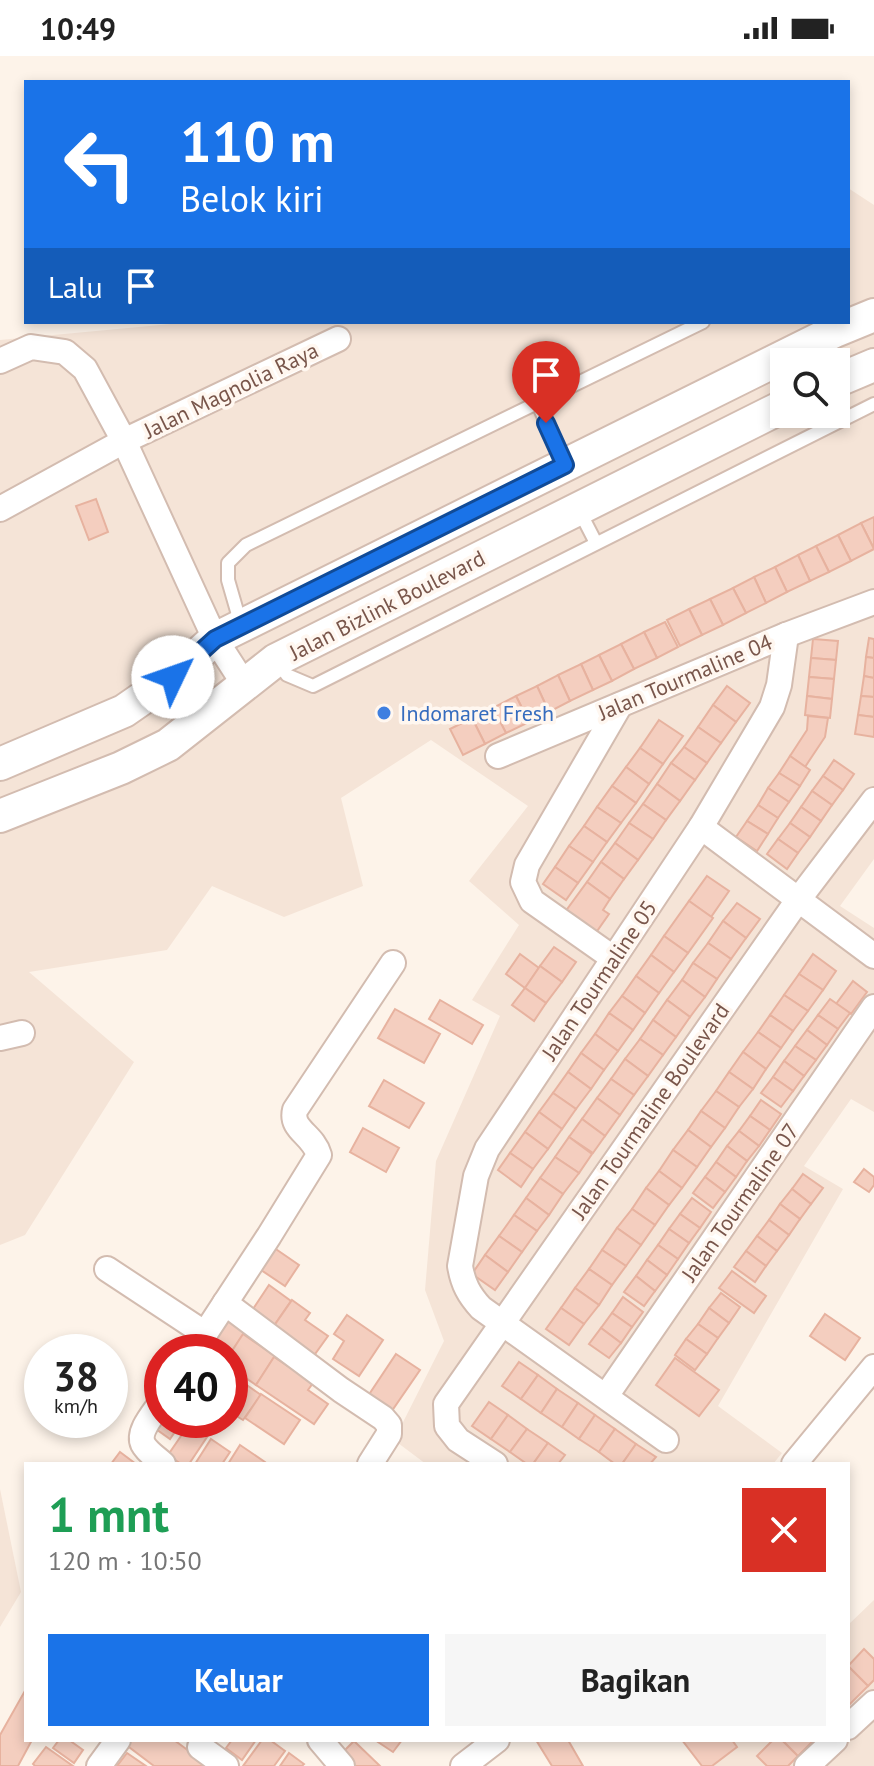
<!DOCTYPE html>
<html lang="id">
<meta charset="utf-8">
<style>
:root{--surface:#fff;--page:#f6f6f6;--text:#222;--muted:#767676;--accent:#1a73e8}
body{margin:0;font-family:"PT Sans",sans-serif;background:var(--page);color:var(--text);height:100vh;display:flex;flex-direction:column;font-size:30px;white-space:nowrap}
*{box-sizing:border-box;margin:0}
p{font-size:26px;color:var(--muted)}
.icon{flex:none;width:44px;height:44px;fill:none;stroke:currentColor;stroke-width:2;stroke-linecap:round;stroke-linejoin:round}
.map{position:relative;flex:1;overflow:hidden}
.drawer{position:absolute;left:24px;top:1406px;width:826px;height:280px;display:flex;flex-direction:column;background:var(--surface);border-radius:0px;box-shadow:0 4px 12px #0003}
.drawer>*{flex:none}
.banner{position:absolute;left:24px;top:24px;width:826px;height:244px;border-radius:0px;box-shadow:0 4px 12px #0003;background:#1a73e8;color:#fff;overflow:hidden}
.tools{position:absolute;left:770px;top:292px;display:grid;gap:16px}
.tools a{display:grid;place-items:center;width:80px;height:80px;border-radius:0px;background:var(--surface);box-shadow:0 4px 12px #0003;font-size:40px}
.speed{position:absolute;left:24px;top:1278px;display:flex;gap:16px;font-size:40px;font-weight:700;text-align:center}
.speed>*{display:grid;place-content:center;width:104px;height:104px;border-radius:50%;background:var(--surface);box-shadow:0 4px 12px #0003;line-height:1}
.speed small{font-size:20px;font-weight:400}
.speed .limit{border:12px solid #d22;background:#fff;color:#111}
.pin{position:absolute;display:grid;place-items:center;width:68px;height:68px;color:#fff;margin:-82px -34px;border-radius:50% 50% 50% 0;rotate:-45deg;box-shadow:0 0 8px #0007}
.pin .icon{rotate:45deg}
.me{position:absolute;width:88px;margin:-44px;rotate:48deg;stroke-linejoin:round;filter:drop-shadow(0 0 6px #0008)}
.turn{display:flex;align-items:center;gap:28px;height:168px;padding:0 24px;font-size:36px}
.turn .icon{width:104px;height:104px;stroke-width:2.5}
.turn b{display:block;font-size:56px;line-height:68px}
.then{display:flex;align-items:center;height:76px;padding:0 24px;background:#0003;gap:16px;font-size:30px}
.round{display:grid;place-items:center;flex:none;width:84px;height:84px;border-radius:0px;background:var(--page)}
.head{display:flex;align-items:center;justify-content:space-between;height:136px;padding:0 24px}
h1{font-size:48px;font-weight:700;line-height:60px;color:#1e9e55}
.primary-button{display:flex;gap:16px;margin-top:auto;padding:16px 24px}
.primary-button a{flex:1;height:92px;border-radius:0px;background:var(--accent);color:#fff;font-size:32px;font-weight:700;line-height:92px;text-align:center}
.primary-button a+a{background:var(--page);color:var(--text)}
.status{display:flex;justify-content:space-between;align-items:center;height:56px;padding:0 40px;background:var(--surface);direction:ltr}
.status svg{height:22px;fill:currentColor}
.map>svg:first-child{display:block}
.residential{fill:#f5e4d7;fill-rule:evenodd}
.building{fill:#f4cebf;stroke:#e7b29f;stroke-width:2}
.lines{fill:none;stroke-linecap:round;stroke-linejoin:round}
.service-casing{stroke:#d3bcb0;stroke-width:16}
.minor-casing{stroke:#d3bcb0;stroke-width:28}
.tertiary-casing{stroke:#d3bcb0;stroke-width:36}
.service{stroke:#fff;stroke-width:12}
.minor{stroke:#fff;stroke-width:24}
.tertiary{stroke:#fff;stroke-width:32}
.route-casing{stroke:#114b97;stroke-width:20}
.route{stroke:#1a73e8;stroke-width:14}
.shop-dot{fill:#3f7fe0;stroke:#fff7f0;stroke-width:3}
.labels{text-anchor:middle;stroke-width:7;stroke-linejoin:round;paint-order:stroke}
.street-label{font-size:22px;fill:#79564b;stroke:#fff7f0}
.shop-label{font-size:22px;fill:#366cbe;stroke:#fff7f0;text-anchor:start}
</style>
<div class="status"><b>10:49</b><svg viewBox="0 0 49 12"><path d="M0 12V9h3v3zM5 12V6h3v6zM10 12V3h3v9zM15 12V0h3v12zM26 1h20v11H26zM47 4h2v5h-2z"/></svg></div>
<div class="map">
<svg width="874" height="1710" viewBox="0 0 874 1710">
<rect width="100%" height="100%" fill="#fdf3e9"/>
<g class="residential">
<path d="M848,132L874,149V803L840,850L874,872V1056L851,1043L804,1110L843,1133L718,1350L782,1397L773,1408H426L394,1384L444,1285L425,1234L436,1105L500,960L472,944L519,869L469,825L528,750L431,684L341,742L363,830L284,861L212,830L167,894L29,916L134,1006L25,1179L0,1189V284L192,266H848ZM784,306H836V358H784Z"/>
<path d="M0,1433L21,1536L0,1571Z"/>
<path d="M874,1544V1710H706L732,1684H848V1569Z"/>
</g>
<g class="building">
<path d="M96,443L108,476L89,484L76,450Z"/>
<path d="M874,461V493L861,467Z"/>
<path d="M861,467L874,493L851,505L838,479Z"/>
<path d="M838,479L851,505L829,516L816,490Z"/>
<path d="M816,490L829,516L810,525L798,499Z"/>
<path d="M798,499L810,525L787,536L775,511Z"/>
<path d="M775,511L787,536L766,547L754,521Z"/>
<path d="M754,521L766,547L746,557L733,532Z"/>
<path d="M733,532L746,557L723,569L710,543Z"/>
<path d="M710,543L723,569L702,579L689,553Z"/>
<path d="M689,553L702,579L680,590L667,564Z"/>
<path d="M665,566L678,591L657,602L644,576Z"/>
<path d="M644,576L657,602L634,613L621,588Z"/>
<path d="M869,582L874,583V602L866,601Z"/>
<path d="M813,583L838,585L836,604L811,602Z"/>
<path d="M621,588L634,613L612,625L599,599Z"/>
<path d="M599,599L612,625L593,634L581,608Z"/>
<path d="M866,601L874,602V622L864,620Z"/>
<path d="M811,602L836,604L834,623L809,621Z"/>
<path d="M581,608L593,634L570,645L558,619Z"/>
<path d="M558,619L570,645L549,656L537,630Z"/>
<path d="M864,620L874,622V641L861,640Z"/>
<path d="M809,621L834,623L832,643L807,640Z"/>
<path d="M537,630L549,656L529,666L516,640Z"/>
<path d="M727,630L750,647L736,666L713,649Z"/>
<path d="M516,640L529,666L506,677L493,652Z"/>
<path d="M807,640L832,643L830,662L805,659Z"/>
<path d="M861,640L874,641V661L858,659Z"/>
<path d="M713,649L736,666L721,687L698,671Z"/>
<path d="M493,652L506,677L485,688L472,662Z"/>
<path d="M858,659L874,661V681L855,678Z"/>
<path d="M808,660L828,662L825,681L805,711L790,700L807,674Z"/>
<path d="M472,662L485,688L463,699L450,673Z"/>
<path d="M659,664L683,680L663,708L640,692Z"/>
<path d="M698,671L721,687L707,707L684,691Z"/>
<path d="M684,691L707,707L695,724L671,707Z"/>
<path d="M640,692L663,708L649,728L626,711Z"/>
<path d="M790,700L810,714L800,730L779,717Z"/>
<path d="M834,704L854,718L843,734L823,720Z"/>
<path d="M671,707L695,724L680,745L657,728Z"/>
<path d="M626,711L649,728L636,747L612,730Z"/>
<path d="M779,717L800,730L789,746L768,732Z"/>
<path d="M823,720L843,734L832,749L812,735Z"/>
<path d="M657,728L680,745L666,764L643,748Z"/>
<path d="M612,730L636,747L621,767L597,751Z"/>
<path d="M768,732L789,746L778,762L758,749Z"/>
<path d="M812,735L832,749L821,765L801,751Z"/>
<path d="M643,748L666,764L653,783L629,767Z"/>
<path d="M758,749L778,762L768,778L747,765Z"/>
<path d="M597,751L621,767L607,786L584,770Z"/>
<path d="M801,751L821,765L810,781L790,767Z"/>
<path d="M747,765L768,778L757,795L736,781Z"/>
<path d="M629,767L653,783L638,804L615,787Z"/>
<path d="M790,767L810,781L798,797L778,783Z"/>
<path d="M584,770L607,786L593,806L569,790Z"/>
<path d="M778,783L798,797L787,813L767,798Z"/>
<path d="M615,787L638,804L624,823L601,806Z"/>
<path d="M569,790L593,806L578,827L555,811Z"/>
<path d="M601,806L624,823L610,843L587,826Z"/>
<path d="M555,811L578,827L566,844L543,828Z"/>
<path d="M707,820L729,835L711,861L689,845Z"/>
<path d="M587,826L610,843L603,854L609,858L595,878L565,856Z"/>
<path d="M689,845L713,862L688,897L664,880Z"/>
<path d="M737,847L760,863L746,882L723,865Z"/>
<path d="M723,865L746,882L731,903L708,887Z"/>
<path d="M664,880L688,897L674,916L651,899Z"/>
<path d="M708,887L731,903L717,923L693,907Z"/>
<path d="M554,891L576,906L562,926L540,910Z"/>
<path d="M520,898L539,912L525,932L506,918Z"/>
<path d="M813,898L836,915L823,934L799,918Z"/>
<path d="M651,899L674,916L659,937L636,920Z"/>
<path d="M693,907L717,923L705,941L682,924Z"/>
<path d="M540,910L562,926L546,947L525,932Z"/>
<path d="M799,918L823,934L808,955L784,939Z"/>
<path d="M636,920L659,937L645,957L622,940Z"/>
<path d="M682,924L705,941L690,961L667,944Z"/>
<path d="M853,925L867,936L851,958L836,948Z"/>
<path d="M525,932L546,947L534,965L512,949Z"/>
<path d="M784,939L808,955L793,975L770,959Z"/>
<path d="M622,940L645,957L633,974L609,957Z"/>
<path d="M830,943L850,957L838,973L818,959Z"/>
<path d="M440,944L483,969L472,988L429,963Z"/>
<path d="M667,944L690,961L676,981L653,964Z"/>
<path d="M395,953L440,978L424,1007L378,982Z"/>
<path d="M609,957L633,974L618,995L595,978Z"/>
<path d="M770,959L793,975L781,992L758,976Z"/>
<path d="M818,959L838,973L827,989L807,974Z"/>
<path d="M653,964L676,981L663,999L640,983Z"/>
<path d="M807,974L827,989L816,1004L795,990Z"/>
<path d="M758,976L781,992L766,1013L743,996Z"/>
<path d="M595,978L618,995L604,1014L581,997Z"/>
<path d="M640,983L663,999L648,1020L625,1003Z"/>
<path d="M795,990L816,1004L804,1020L784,1005Z"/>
<path d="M743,996L766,1013L753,1033L729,1016Z"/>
<path d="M581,997L604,1014L591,1033L568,1016Z"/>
<path d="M625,1003L648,1020L634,1039L611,1023Z"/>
<path d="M784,1005L804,1020L793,1035L773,1021Z"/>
<path d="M568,1016L591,1033L576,1053L553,1037Z"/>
<path d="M729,1016L753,1033L739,1051L716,1035Z"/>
<path d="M773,1021L793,1035L781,1051L761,1037Z"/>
<path d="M611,1023L634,1039L620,1059L597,1042Z"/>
<path d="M384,1024L424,1047L409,1072L369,1050Z"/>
<path d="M716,1035L739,1051L725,1072L701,1055Z"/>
<path d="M553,1037L576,1053L562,1073L539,1056Z"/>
<path d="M597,1042L620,1059L605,1080L582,1063Z"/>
<path d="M761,1044L781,1058L770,1074L750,1060Z"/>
<path d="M701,1055L725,1072L711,1091L688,1074Z"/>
<path d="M539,1056L562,1073L548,1093L525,1076Z"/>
<path d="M750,1060L770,1074L759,1090L739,1075Z"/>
<path d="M582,1063L605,1080L593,1097L569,1081Z"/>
<path d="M363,1072L399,1092L386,1116L350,1096Z"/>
<path d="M688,1074L711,1091L697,1111L673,1094Z"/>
<path d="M739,1075L759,1090L747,1105L727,1090Z"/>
<path d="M525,1076L548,1093L533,1113L510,1097Z"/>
<path d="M569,1081L592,1098L579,1117L555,1101Z"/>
<path d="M727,1090L747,1105L736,1121L716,1106Z"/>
<path d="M673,1094L697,1111L682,1132L659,1115Z"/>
<path d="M510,1097L533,1113L521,1131L498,1114Z"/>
<path d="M555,1101L579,1117L563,1138L540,1122Z"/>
<path d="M716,1106L736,1121L725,1136L705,1121Z"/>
<path d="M864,1113L874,1121V1129L869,1136L854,1126Z"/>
<path d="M659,1115L682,1132L669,1149L646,1132Z"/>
<path d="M803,1118L823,1132L811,1148L792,1133Z"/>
<path d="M705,1121L725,1136L713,1152L693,1137Z"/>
<path d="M540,1122L563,1138L549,1159L526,1142Z"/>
<path d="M646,1132L669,1149L655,1169L632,1153Z"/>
<path d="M792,1133L811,1148L800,1163L780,1148Z"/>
<path d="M526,1142L549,1159L537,1175L514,1159Z"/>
<path d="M692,1142L711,1156L700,1172L680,1158Z"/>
<path d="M780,1148L800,1163L789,1179L769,1164Z"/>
<path d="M632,1153L655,1169L641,1189L617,1172Z"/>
<path d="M680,1158L700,1172L689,1187L669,1173Z"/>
<path d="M514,1159L537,1175L522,1196L499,1180Z"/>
<path d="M769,1164L789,1179L777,1195L757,1180Z"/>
<path d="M617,1172L641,1189L626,1210L602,1194Z"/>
<path d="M669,1173L689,1187L678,1203L658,1189Z"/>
<path d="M499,1180L522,1196L508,1216L485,1199Z"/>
<path d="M757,1180L777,1195L766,1210L746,1195Z"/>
<path d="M267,1187L299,1209L285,1230L252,1208Z"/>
<path d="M658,1189L678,1203L667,1219L647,1204Z"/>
<path d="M602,1194L626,1210L612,1229L589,1213Z"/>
<path d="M746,1195L766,1210L755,1226L734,1211Z"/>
<path d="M485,1199L508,1216L495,1234L472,1218Z"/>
<path d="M647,1204L667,1219L655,1235L636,1220Z"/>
<path d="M589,1213L612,1229L599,1249L575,1232Z"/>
<path d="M732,1215L766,1240L754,1257L719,1232Z"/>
<path d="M636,1220L655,1235L644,1250L624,1236Z"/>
<path d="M269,1229L291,1245L269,1277L247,1262Z"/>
<path d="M575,1232L599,1249L584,1268L561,1252Z"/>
<path d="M721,1237L740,1251L729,1267L709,1252Z"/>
<path d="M623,1241L643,1256L632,1271L612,1257Z"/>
<path d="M292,1244L310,1257L305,1264L328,1280L310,1305L269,1277Z"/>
<path d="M561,1252L584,1268L569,1289L546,1273Z"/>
<path d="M709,1252L729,1267L718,1282L698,1268Z"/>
<path d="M612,1257L632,1271L621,1287L601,1272Z"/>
<path d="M825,1258L860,1282L845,1304L810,1280Z"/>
<path d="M347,1259L383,1284L359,1320L333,1303L344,1285L334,1278Z"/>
<path d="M221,1260L245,1276L230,1298V1296H208L200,1290Z"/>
<path d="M698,1268L718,1282L707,1298L686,1283Z"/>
<path d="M601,1272L621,1287L609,1302L589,1288Z"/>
<path d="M243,1278L275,1300L256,1329L230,1311V1298Z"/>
<path d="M686,1283L707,1298L695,1314L675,1299Z"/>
<path d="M396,1298L420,1314L389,1359L366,1343Z"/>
<path d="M274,1301L313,1327L308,1334L328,1348L314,1368L256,1329Z"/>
<path d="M675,1302L719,1334L699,1360L656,1329Z"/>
<path d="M519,1306L538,1319L521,1343L502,1330Z"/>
<path d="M538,1319L557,1333L541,1357L521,1343Z"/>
<path d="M241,1325L261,1339L243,1364L230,1356V1341Z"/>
<path d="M557,1333L578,1347L562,1371L541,1357Z"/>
<path d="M261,1338L300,1364L284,1388L245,1362Z"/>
<path d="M489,1346L508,1359L491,1383L472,1370Z"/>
<path d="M578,1347L595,1359L579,1383L562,1371Z"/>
<path d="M508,1359L527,1373L510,1396L491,1383Z"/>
<path d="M595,1359L615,1373L599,1396L579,1383Z"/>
<path d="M162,1364H183L170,1383L149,1368Z"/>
<path d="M192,1364H195L211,1375L189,1408H181L168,1399Z"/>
<path d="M527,1373L548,1387L533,1408H527L510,1396Z"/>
<path d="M615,1373L636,1388L622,1408H615L599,1396Z"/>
<path d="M211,1383L230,1396L222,1408H195Z"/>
<path d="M548,1387L565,1399L558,1408H533Z"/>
<path d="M636,1388L656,1401L650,1408H622Z"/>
<path d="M240,1389L265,1406L264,1408H228Z"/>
<path d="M120,1396L136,1408H111Z"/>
<path d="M864,1593L874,1603V1624L868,1630L848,1610Z"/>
<path d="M848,1610L868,1630L850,1648L848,1645Z"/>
<path d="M26,1633V1684H32L18,1710H0V1679Z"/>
<path d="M59,1684H69L83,1694L74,1707L53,1692Z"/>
<path d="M128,1684H174L205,1707L203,1710H154L125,1688Z"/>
<path d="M232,1684H256L242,1704L226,1692Z"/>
<path d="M262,1684H270L285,1695L274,1710H243Z"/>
<path d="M375,1684H402L393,1696Z"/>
<path d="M536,1684H568L583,1710H552Z"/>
<path d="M682,1684H732L737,1691L712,1710H702Z"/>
<path d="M773,1684H782L798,1700L788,1710H767L757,1700Z"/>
<path d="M782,1684H814L798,1700Z"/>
<path d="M354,1685L380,1710H343L336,1703Z"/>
<path d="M46,1691L73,1710H35L33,1708Z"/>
<path d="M127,1697L146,1710H117Z"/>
<path d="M289,1697L304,1708L302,1710H280Z"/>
</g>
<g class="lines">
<g class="service-casing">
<g id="service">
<path d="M537,346L565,409"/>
<path d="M579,454L596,487"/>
<path d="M241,569L228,524V507L246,489L703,266"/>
<path d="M277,605L287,619L313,630L874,348"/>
</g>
</g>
<g class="minor-casing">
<g id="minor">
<path d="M0,305L31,291L65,296L85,313L124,385L215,583L244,628"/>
<path d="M0,453L124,385L338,283"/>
<path d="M498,700L786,579L874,546"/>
<path d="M701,771L874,900"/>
<path d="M613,902L532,845L523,826L527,809L620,649"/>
<path d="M0,982L22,977"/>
<path d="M107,1213L204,1277"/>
<path d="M225,1247L341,1334L383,1362L389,1369V1378L370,1408"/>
<path d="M193,1296L269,1180L319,1099C313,1078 290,1074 295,1054L393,907"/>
<path d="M606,1340L874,951"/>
<path d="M162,1345C155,1356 137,1375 143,1388C147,1396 157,1402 163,1408"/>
<path d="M666,1384L481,1252C469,1239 463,1228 460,1210L476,1120L487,1093L701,771L772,651L779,629L786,579"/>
<path d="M495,1408L458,1384L447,1370L446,1348L798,844L874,744"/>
<path d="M794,1408L874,1311"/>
<path d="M848,1671L874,1647"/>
<path d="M320,1684L342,1710"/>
<path d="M200,1691L226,1710"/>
<path d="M99,1710L118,1684"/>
<path d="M463,1710L497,1684"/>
<path d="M807,1710L835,1684"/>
</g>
</g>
<g class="tertiary-casing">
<g id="tertiary">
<path d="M836,325L874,309"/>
<path d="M0,708L124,655L173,621L215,583L835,275L874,259"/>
<path d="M0,760L121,712L168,689L276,604L784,350"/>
</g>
</g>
<use href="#service" class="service"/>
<use href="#minor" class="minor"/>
<use href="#tertiary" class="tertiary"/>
</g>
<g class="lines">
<g class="route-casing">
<path id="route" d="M173,621L215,583L565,409L546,367"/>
</g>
<use href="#route" class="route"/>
</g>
<circle class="shop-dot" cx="384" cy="657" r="8"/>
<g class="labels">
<g class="street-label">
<text transform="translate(231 334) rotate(-26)" y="8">Jalan Magnolia Raya</text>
<text transform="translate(387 549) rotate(-27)" y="8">Jalan Bizlink Boulevard</text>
<text transform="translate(685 621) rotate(-23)" y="8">Jalan Tourmaline 04</text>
<text transform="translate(599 924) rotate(-56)" y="8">Jalan Tourmaline 05</text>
<text transform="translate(650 1055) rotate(-55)" y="8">Jalan Tourmaline Boulevard</text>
<text transform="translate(740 1146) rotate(-55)" y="8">Jalan Tourmaline 07</text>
</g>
<g class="shop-label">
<text x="400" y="665">Indomaret Fresh</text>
</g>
</g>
</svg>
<div class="tools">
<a><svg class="icon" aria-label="search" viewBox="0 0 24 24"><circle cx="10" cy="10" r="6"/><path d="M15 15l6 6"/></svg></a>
</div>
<div class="speed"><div>38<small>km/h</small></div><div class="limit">40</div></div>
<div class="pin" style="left:546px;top:367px;background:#d93025"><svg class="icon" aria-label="arrive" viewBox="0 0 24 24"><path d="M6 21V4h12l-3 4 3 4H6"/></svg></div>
<svg class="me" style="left:173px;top:621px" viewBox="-20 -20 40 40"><circle r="19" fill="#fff"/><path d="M0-13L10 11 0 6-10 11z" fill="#1a73e8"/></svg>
<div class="banner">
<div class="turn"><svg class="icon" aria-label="left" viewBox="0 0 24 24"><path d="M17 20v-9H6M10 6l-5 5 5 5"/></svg><div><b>110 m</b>Belok kiri</div></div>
<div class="then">Lalu<svg class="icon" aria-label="arrive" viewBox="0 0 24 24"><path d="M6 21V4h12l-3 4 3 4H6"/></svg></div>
</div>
<section class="drawer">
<div class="head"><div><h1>1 mnt</h1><p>120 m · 10:50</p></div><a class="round" style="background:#d93025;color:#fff"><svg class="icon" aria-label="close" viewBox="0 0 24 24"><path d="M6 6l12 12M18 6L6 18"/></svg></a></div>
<div class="primary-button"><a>Keluar</a><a>Bagikan</a></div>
</section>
</div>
